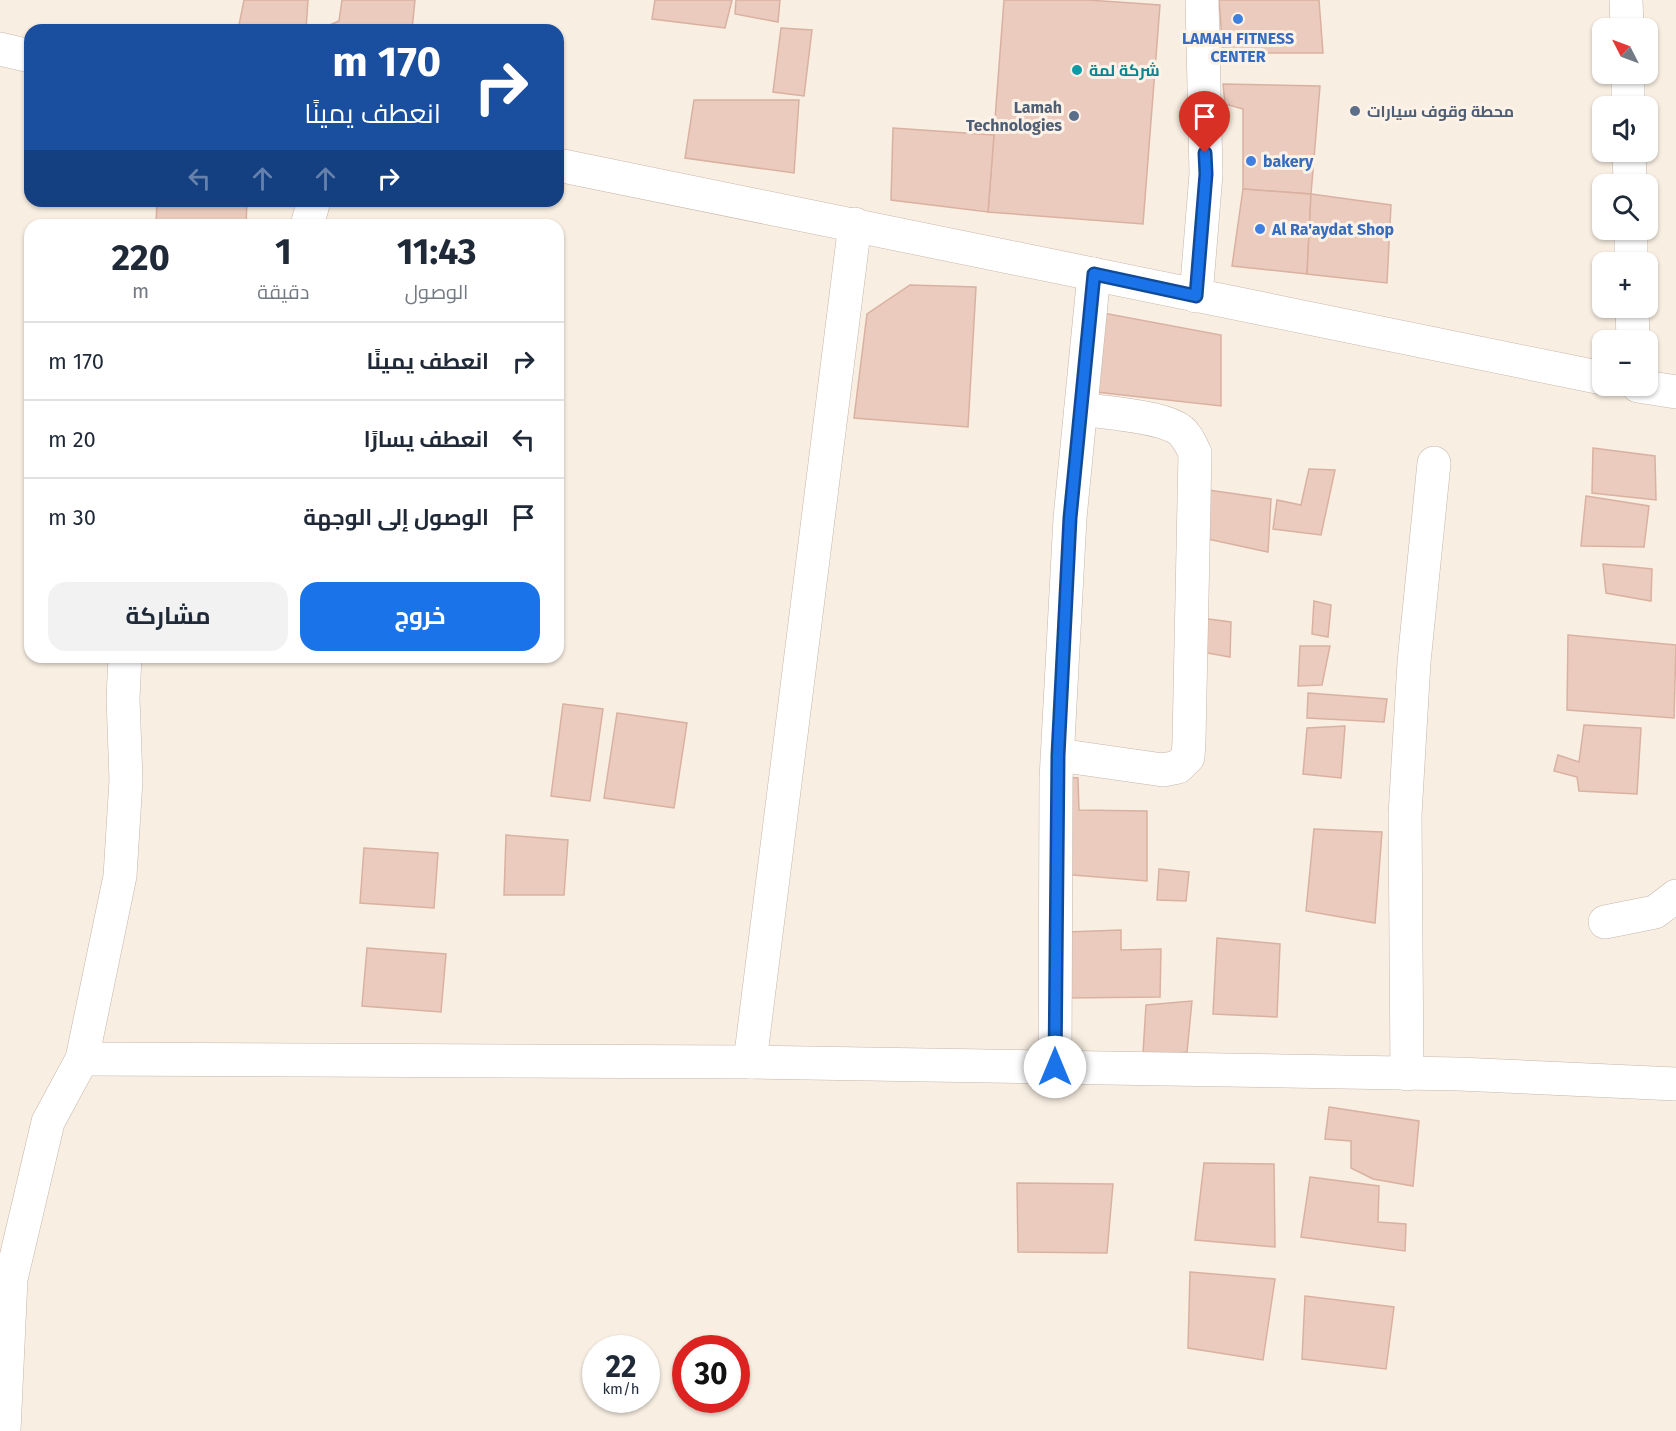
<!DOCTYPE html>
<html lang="ar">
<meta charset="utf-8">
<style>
:root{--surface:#fff;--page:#f2f2f3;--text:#1f2937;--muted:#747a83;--line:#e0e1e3;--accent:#1a73e8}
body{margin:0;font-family:"Fira Sans",Cairo,sans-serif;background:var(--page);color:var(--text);direction:rtl;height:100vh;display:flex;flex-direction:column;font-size:22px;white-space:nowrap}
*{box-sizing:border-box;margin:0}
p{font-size:20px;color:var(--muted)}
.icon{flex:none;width:33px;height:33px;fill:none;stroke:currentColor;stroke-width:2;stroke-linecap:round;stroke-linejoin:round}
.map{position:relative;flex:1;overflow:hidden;direction:ltr}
.sheet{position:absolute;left:24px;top:219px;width:540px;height:444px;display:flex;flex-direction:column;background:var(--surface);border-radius:18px;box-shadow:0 2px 4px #0004;direction:rtl}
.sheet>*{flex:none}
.top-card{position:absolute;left:24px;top:24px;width:540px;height:183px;border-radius:18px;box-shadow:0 2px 4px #0004;direction:rtl;background:#1a4fa0;color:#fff;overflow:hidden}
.needle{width:39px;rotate:312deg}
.buttons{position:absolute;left:1592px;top:18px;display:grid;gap:12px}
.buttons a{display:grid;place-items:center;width:66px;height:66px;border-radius:12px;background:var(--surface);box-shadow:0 2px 4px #0004;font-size:30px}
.speed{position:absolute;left:582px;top:1335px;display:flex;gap:12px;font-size:30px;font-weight:700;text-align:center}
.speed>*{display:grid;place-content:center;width:78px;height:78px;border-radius:50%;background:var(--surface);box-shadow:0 2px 4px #0004;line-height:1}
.speed small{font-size:15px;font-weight:400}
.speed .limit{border:9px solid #d22;background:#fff;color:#111}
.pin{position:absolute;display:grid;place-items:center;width:51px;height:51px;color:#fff;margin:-62px -26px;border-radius:50% 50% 50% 0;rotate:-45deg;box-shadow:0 0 6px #0007}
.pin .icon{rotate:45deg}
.me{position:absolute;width:66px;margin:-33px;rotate:0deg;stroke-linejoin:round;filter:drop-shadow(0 0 4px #0008)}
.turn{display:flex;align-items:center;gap:21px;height:126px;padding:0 24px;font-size:27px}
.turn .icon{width:78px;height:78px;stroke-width:2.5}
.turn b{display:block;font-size:42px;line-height:51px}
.lanes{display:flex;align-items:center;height:57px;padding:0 24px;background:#0003;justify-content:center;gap:30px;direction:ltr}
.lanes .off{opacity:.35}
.eta{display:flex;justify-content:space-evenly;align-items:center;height:102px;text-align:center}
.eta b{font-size:36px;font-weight:700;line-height:42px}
.cta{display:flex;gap:12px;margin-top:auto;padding:12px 24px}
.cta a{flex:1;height:69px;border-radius:18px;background:var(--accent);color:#fff;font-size:24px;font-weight:700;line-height:69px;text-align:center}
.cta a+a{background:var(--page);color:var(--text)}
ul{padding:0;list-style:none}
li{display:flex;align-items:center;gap:18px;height:78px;padding:0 24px;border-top:2px solid var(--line)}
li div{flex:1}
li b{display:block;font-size:22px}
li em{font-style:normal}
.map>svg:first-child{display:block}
.building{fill:#eacbbe;stroke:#dab1a0;stroke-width:1.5}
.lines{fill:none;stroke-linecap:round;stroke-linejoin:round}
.street-casing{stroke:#c7b5ab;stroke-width:34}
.secondary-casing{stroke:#ccb7ab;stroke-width:34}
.street{stroke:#fff;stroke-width:33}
.secondary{stroke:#fff;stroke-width:33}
.route-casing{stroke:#114b97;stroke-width:15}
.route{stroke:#1a73e8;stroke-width:10}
.shop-dot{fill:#3f7fe0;stroke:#fcf2e7;stroke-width:2}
.culture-dot{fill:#0f9aa8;stroke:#fcf2e7;stroke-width:2}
.service-dot{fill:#5c6f8a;stroke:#fcf2e7;stroke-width:2}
.labels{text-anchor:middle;stroke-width:6;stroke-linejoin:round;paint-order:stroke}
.shop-label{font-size:16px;font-weight:bold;fill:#366cbe;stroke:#fcf2e7;text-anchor:start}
.culture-label{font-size:16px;font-weight:bold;fill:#0d838f;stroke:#fcf2e7;text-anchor:start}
.service-label{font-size:16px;font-weight:bold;fill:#4e5e75;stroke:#fcf2e7;text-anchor:end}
</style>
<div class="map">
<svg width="1676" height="1431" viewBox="0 0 1676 1431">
<rect width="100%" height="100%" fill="#f8eee2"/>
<g class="building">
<path d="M244,0H308L306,30H238Z"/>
<path d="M342,0H415L412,30H375L332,24L339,21Z"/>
<path d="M655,0H732L725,28L652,19Z"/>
<path d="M736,0H780L778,22L735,14Z"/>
<path d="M1004,0H1088L1160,5L1143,224L988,212Z"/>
<path d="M1219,0H1319L1323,53H1223Z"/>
<path d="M781,28L812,30L804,96L773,92Z"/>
<path d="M1223,84L1320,86L1311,194L1243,189V109L1225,104Z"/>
<path d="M694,100H799L794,173L685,158Z"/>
<path d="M893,128L994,135L988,212L891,200Z"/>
<path d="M1243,189L1311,194L1307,274L1232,266Z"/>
<path d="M1311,194L1391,205L1387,283L1307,274Z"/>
<path d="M157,201H247L246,225H156Z"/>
<path d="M910,285L976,287L968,427L854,418L867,314Z"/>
<path d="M1103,313L1221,335V406L1096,392Z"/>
<path d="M1593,448L1655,456L1656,500L1592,493Z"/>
<path d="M1309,469L1335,470L1321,535L1273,529L1277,500L1301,505Z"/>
<path d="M1201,489L1271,499L1268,552L1198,537Z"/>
<path d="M1586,496L1649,506L1644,547L1581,546Z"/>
<path d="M1603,564L1652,569L1651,601L1606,593Z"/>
<path d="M1314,601L1331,605L1328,637L1312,634Z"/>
<path d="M1201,618L1231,622L1230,657L1196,651Z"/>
<path d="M1568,635L1676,645L1674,718L1567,710Z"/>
<path d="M1300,646H1330L1322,685L1298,686Z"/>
<path d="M1308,693L1387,699L1384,722L1307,718Z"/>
<path d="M563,704L603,709L590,801L551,796Z"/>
<path d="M617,713L687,723L674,808L604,798Z"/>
<path d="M1584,725L1641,728L1637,794L1579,791L1577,777L1554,771L1558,755L1579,762Z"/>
<path d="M1345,726L1341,778L1303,774L1307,728Z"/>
<path d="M1061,777L1078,778L1079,810L1147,811V881L1061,874Z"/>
<path d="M1314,829L1382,832L1375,923L1306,911Z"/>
<path d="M506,835L568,840L564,895H504Z"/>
<path d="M364,848L438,853L434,908L360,903Z"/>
<path d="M1159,869L1189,872L1186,901L1157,900Z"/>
<path d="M1121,930V950L1161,949L1160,997L1064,998L1067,932Z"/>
<path d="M1217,938L1280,944L1277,1017L1213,1014Z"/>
<path d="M367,948L446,954L441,1012L362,1006Z"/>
<path d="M1192,1001L1187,1052L1141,1058L1143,1053L1146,1005Z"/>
<path d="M1329,1107L1419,1121L1413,1186L1373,1179L1351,1168V1141L1325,1139Z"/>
<path d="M1204,1163L1274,1164L1275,1247L1195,1240Z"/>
<path d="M1310,1177L1379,1186L1378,1222L1406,1224L1405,1251L1301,1237Z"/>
<path d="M1017,1183L1113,1184L1107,1253L1018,1252Z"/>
<path d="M1190,1272L1275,1279L1263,1360L1188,1348Z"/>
<path d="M1305,1296L1394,1307L1386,1369L1302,1359Z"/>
</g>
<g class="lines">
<g class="street-casing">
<g id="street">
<path d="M1626,0L1627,28"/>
<path d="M1628,74V106"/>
<path d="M1629,152L1630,184"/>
<path d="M307,225L314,201"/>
<path d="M1631,230V262"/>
<path d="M1196,296L1206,174L1202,0"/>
<path d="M1632,308L1633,340"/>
<path d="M1058,755L1163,770L1178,767L1188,757L1189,741L1195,453C1190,443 1186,432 1175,427C1154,416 1106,413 1081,409"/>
<path d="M1605,922L1655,912L1676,896"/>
<path d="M82,1059L750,1062L1459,1074L1676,1084"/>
<path d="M750,1062L855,224"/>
<path d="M1055,1067L1056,779L1070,518L1094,274"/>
<path d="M1407,1074L1405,815L1414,662L1434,463"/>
<path d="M4,1431L11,1279L48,1122L82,1059L120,876L126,780L123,698L125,657"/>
</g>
</g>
<g class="secondary-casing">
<g id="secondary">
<path d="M0,49L30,56"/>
<path d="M558,165L1602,378"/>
<path d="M1638,386L1676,392"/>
</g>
</g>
<use href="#street" class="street"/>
<use href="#secondary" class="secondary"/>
</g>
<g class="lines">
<g class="route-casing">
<path id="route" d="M1055,1067L1058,755L1070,518L1094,274L1196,296L1206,174L1205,153"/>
</g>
<use href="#route" class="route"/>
</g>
<g class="shop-dot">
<circle cx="1238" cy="19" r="6"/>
<circle cx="1251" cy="161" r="6"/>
<circle cx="1260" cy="229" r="6"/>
</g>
<circle class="culture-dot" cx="1077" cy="70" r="6"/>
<g class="service-dot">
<circle cx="1355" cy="111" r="6"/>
<circle cx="1074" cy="116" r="6"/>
</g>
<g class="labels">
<g class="shop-label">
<text x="1238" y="44" text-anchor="middle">LAMAH FITNESS<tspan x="1238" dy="18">CENTER</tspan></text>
<text x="1263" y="167">bakery</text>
<text x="1272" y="235">Al Ra'aydat Shop</text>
</g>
<g class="culture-label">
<text x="1089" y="76">شركة لمة</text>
</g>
<g class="service-label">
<text x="1062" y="113">Lamah<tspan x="1062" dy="18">Technologies</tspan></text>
<text x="1367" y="117" text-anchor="start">محطة وقوف سيارات</text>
</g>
</g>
</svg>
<div class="buttons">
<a><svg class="needle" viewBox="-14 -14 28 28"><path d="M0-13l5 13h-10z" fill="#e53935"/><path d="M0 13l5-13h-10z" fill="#747a83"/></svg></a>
<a><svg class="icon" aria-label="sound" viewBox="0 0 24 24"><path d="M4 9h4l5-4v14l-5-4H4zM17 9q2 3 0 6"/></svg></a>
<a><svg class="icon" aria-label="search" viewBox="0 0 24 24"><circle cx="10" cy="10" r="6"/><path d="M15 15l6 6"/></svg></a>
<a>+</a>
<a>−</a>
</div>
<div class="speed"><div>22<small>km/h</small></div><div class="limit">30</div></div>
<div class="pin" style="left:1205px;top:153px;background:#d93025"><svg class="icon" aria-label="arrive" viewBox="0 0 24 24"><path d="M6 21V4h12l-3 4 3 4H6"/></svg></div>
<svg class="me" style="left:1055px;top:1067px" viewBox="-20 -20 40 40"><circle r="19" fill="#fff"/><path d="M0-13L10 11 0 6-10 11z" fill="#1a73e8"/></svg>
<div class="top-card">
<div class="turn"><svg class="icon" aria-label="right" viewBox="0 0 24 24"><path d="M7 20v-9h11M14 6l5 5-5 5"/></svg><div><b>170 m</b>انعطف يمينًا</div></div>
<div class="lanes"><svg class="icon off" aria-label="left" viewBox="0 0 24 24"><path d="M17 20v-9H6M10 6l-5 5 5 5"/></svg><svg class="icon off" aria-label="ahead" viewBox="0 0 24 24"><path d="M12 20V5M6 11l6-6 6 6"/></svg><svg class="icon off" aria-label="ahead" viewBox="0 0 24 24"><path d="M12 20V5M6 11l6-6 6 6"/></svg><svg class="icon" aria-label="right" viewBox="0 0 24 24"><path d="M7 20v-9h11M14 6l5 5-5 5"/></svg></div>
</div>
<section class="sheet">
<div class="eta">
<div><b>11:43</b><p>الوصول</p></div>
<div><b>1</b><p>دقيقة</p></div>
<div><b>220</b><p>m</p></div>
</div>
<ul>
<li><svg class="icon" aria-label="right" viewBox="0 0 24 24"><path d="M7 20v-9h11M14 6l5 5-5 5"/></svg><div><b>انعطف يمينًا</b></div><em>170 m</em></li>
<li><svg class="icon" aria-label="left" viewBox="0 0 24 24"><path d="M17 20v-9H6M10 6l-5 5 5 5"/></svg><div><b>انعطف يسارًا</b></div><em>20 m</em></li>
<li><svg class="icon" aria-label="arrive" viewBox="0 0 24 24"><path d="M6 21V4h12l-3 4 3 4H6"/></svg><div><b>الوصول إلى الوجهة</b></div><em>30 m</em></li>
</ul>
<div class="cta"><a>خروج</a><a>مشاركة</a></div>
</section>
</div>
